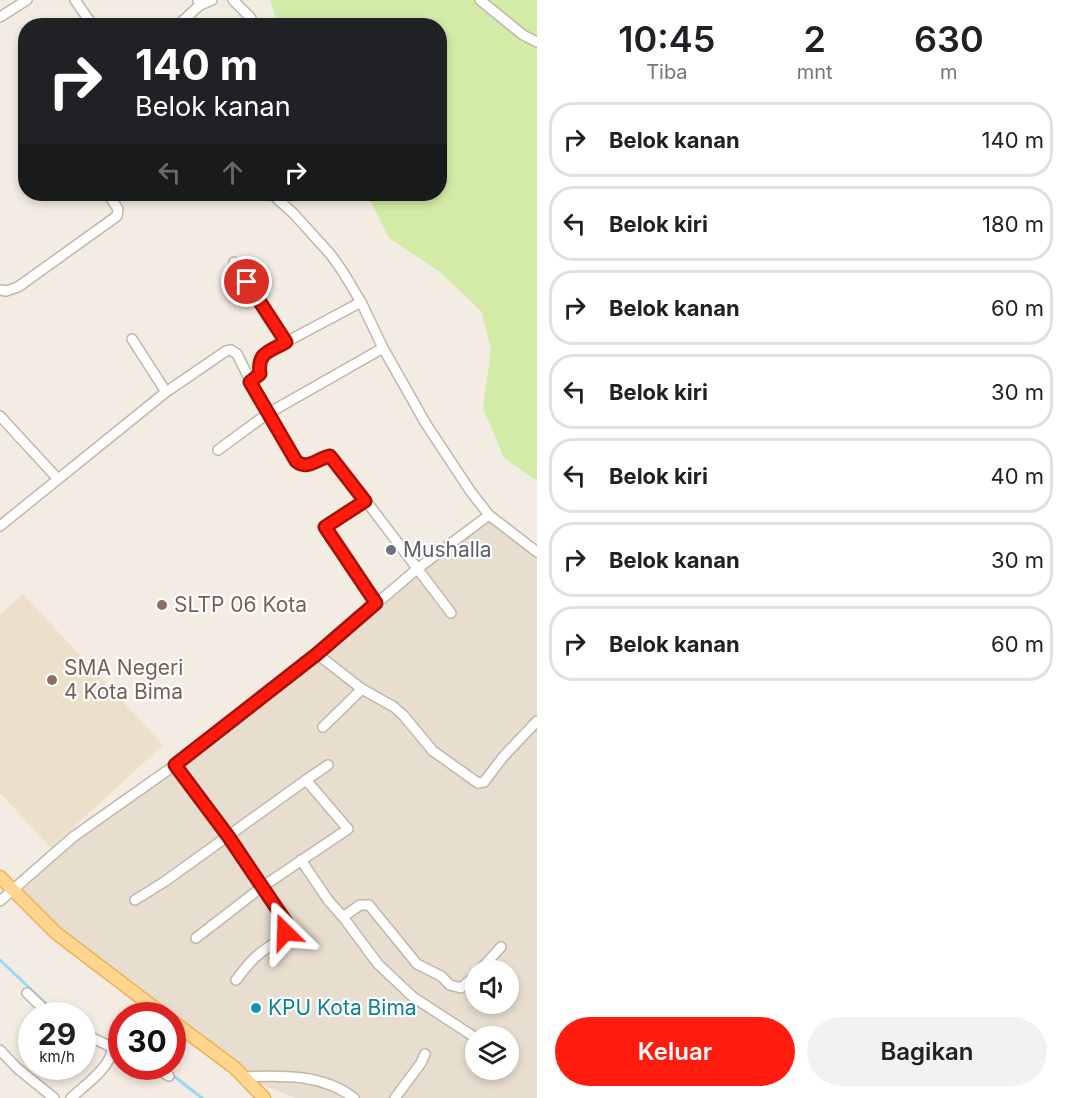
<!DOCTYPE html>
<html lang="id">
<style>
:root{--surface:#fff;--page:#f2f2f2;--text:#202124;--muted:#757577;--line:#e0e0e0;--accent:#ff1b0d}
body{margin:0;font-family:Inter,sans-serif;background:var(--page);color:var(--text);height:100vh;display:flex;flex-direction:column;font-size:22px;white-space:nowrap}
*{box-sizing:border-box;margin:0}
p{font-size:20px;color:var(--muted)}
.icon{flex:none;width:33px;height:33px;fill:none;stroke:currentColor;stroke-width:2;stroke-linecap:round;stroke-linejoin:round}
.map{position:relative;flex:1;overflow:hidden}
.side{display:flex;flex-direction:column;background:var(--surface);width:528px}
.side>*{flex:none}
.top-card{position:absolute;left:18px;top:18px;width:429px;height:183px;border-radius:24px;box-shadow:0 3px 9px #0003;background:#202124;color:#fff;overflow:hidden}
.tools{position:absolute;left:465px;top:960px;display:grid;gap:12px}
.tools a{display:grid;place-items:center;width:54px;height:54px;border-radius:50%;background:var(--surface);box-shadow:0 3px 9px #0003;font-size:30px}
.speed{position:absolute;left:18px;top:1002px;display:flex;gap:12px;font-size:30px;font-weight:700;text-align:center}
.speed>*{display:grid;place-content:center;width:78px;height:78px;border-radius:50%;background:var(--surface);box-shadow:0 3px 9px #0003;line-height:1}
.speed small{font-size:15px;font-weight:400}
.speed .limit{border:9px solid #d22;background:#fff;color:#111}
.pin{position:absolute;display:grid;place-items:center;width:51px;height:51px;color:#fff;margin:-26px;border:3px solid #fff;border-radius:50%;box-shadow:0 2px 6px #0007}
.me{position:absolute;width:66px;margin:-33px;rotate:338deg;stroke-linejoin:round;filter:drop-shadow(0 0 4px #0008)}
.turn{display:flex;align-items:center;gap:21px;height:126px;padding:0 18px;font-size:27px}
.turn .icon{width:78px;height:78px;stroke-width:2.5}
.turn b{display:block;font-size:42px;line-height:51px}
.lanes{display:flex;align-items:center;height:57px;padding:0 18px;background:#0003;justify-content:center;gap:30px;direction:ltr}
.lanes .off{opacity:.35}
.eta{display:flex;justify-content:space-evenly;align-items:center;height:102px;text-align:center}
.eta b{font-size:36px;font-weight:600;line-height:42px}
.primary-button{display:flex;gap:12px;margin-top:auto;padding:12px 18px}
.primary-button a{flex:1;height:69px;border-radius:36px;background:var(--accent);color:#fff;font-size:24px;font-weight:600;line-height:69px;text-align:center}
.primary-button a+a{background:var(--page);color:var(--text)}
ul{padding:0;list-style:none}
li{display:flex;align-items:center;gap:18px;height:75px;margin:0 12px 9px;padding:0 6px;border:3px solid var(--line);border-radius:24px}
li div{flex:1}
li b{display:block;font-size:22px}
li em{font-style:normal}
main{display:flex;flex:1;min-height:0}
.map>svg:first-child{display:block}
.residential{fill:#e7decf;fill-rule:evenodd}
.education{fill:#ede0ca}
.green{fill:#d2eba7}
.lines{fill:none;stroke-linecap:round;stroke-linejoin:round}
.stream{stroke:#98d8f6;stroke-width:3}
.minor-casing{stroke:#c1b6a7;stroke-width:12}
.major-casing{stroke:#edb256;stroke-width:15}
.minor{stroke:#fff;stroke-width:9}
.major{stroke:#ffd58f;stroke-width:12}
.route-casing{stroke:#a61208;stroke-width:15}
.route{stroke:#ff1b0d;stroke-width:10}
.worship-dot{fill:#6b7280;stroke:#fff;stroke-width:2}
.education-dot{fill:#8d6e63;stroke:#fff;stroke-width:2}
.culture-dot{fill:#0f9aa8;stroke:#fff;stroke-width:2}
.labels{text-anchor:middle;stroke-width:4.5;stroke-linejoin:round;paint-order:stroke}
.worship-label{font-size:21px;fill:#5b616d;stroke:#fff;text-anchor:start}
.education-label{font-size:21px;fill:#785e54;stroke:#fff;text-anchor:start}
.culture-label{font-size:21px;fill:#0d838f;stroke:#fff;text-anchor:start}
</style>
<main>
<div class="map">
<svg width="537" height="1098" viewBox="0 0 537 1098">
<rect width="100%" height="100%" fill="#f3ece2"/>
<path class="residential" d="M489,515L537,552V1098H295L244,1077L12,891L317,654ZM476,970H508V1004H476ZM476,1036H508V1070H476Z"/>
<path class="education" d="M23,594L163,745L51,848L0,793V615Z"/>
<path class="green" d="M270,0H537V481L504,458L483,408L491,350L482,312L439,271L389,238L367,194H440V26L278,25Z"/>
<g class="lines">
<g class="stream">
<path d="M0,960L59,1016"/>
<path d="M162,1067L202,1098"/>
</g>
<g class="minor-casing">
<g id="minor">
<path d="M75,0L93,26"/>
<path d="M233,0L250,17L255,26"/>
<path d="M480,0L523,35L537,42"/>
<path d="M200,5L212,0"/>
<path d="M0,17L27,0"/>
<path d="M177,26L200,5L198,0"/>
<path d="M272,194L294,214L331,255L343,272L361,302L383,348L426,424L471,492L489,515L537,552"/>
<path d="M234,262L286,343"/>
<path d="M0,290L6,291L18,287L117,216L118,209L108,194"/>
<path d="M132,339L166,392"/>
<path d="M250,382L260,374L259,362L262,355L361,302"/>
<path d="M0,416L57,478"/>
<path d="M218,450L267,414L383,348"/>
<path d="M365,501L325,527L376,603"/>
<path d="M0,526L166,392L226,351L231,350L237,354L267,414L296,461C306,470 317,460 327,456L335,460L451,613"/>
<path d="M317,654L362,689L394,707L403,715L433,751L478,783L484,782L503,757L537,721"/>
<path d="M323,727L362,689"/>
<path d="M175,765L228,836L286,922C284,942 272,943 259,954C250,961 243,971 236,980"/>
<path d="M306,780L328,765"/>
<path d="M301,860L328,900L343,917L378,964L413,997L476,1038"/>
<path d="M135,900L164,882L306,780L348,829L262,887L196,938"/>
<path d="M0,901L73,837L175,765L317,654L417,569L489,515"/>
<path d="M343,917L360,905H369L417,964L441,976L450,985L461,988L476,975"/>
<path d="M480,970L501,947"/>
<path d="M27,993L51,1016"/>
<path d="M133,1016L145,1001"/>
<path d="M82,1033L122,1052"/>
<path d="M0,1050L17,1068L54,1098"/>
<path d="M151,1066L169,1076"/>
<path d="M244,1077C281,1075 323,1074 354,1098"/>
<path d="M71,1098C83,1087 100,1075 108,1061C114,1051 113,1039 122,1030"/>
<path d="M395,1098L421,1063L425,1054"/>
</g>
</g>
<g class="major-casing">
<g id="major">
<path d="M0,877L56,933L165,1016"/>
<path d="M172,1021L235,1068L264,1098"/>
</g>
</g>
<use href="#minor" class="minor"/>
<use href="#major" class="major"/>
</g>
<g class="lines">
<g class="route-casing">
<path id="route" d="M247,282L286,342C269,352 257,352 260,374L250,382L296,461C307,471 318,458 330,456L365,501L325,527L376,603L317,654L175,765L228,836L286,922L285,932"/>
</g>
<use href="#route" class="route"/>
</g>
<circle class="worship-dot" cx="391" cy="550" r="6"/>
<g class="education-dot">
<circle cx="162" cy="605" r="6"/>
<circle cx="52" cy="680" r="6"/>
</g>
<circle class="culture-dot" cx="256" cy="1008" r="6"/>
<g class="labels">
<g class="worship-label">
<text x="403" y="557">Mushalla</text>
</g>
<g class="education-label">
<text x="174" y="612">SLTP 06 Kota</text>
<text x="64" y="675">SMA Negeri<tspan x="64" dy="24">4 Kota Bima</tspan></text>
</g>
<g class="culture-label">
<text x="268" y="1015">KPU Kota Bima</text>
</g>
</g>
</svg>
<div class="tools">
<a><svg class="icon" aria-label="sound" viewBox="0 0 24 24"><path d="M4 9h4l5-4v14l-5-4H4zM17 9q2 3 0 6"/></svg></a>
<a><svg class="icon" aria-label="layers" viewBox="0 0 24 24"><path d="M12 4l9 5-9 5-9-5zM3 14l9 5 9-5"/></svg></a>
</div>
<div class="speed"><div>29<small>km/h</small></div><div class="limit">30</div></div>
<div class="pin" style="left:247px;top:282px;background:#d93025"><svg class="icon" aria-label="arrive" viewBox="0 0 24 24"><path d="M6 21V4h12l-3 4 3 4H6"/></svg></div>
<svg class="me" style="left:285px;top:932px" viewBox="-20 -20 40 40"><path d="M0-17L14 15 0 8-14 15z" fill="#ff1b0d" stroke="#fff" stroke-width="4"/></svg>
<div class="top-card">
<div class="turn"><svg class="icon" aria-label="right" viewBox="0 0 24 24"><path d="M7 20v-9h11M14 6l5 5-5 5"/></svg><div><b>140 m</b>Belok kanan</div></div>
<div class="lanes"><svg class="icon off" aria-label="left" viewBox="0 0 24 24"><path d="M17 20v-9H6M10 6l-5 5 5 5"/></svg><svg class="icon off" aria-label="ahead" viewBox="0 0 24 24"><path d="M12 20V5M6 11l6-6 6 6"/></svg><svg class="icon" aria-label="right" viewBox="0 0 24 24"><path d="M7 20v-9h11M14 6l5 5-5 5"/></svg></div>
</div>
</div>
<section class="side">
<div class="eta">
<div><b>10:45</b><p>Tiba</p></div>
<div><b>2</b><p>mnt</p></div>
<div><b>630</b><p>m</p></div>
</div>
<ul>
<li><svg class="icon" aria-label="right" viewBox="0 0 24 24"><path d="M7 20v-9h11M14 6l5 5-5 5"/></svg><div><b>Belok kanan</b></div><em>140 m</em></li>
<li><svg class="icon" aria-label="left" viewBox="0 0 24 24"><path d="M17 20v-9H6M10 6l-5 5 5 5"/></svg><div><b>Belok kiri</b></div><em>180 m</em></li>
<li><svg class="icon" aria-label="right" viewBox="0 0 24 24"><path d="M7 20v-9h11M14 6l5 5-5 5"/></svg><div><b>Belok kanan</b></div><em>60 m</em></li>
<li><svg class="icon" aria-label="left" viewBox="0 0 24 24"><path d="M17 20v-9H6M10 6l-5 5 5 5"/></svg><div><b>Belok kiri</b></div><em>30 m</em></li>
<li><svg class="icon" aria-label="left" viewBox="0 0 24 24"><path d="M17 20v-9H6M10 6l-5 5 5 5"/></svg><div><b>Belok kiri</b></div><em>40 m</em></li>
<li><svg class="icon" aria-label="right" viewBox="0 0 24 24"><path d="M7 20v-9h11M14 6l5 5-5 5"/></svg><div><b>Belok kanan</b></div><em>30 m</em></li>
<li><svg class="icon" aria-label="right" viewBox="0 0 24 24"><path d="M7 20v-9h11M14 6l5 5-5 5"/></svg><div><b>Belok kanan</b></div><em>60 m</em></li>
</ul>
<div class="primary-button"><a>Keluar</a><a>Bagikan</a></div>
</section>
</main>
